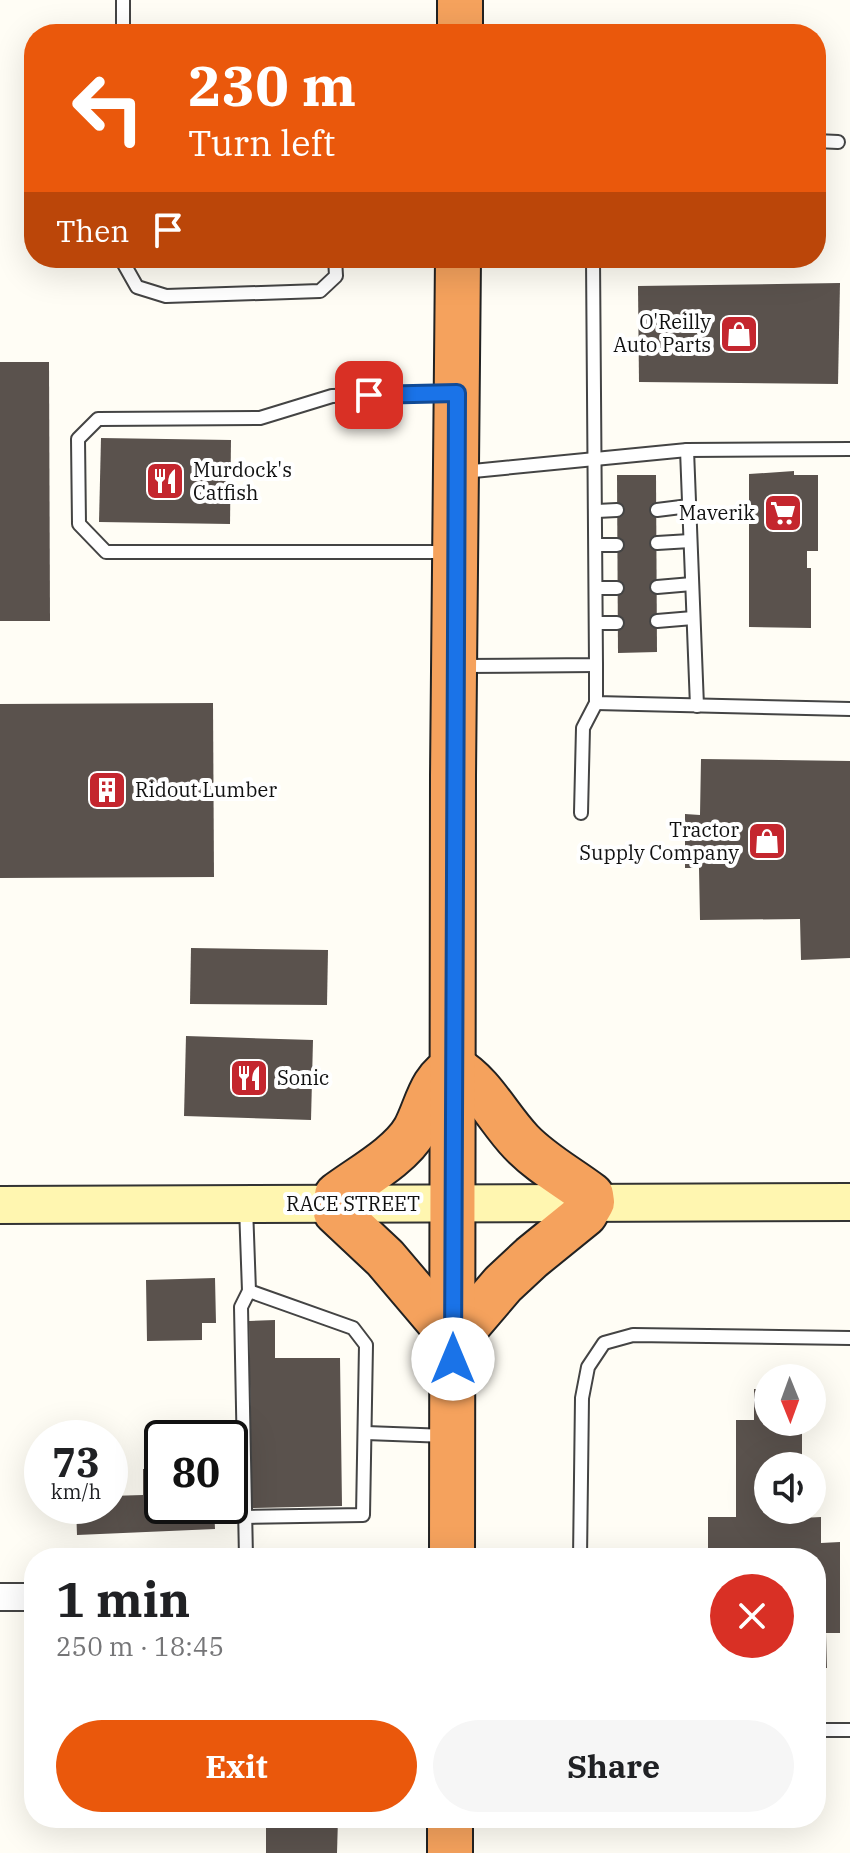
<!DOCTYPE html>
<meta charset="utf-8">
<style>
:root{--surface:#fff;--page:#f6f6f6;--text:#202124;--muted:#757577;--accent:#ea580c}
body{margin:0;font-family:"IBM Plex Serif",serif;background:var(--page);color:var(--text);height:100vh;display:flex;flex-direction:column;font-size:30px;white-space:nowrap}
*{box-sizing:border-box;margin:0}
p{font-size:26px;color:var(--muted)}
.icon{flex:none;width:44px;height:44px;fill:none;stroke:currentColor;stroke-width:2;stroke-linecap:round;stroke-linejoin:round}
.map{position:relative;flex:1;overflow:hidden}
.details{position:absolute;left:24px;top:1548px;width:802px;height:280px;display:flex;flex-direction:column;background:var(--surface);border-radius:32px;box-shadow:0 8px 32px #0002}
.details>*{flex:none}
.top-card{position:absolute;left:24px;top:24px;width:802px;height:244px;border-radius:32px;box-shadow:0 8px 32px #0002;background:#ea580c;color:#fff;overflow:hidden}
.needle{width:52px;rotate:179deg}
.fabs{position:absolute;left:754px;top:1364px;display:grid;gap:16px}
.fabs a{display:grid;place-items:center;width:72px;height:72px;border-radius:50%;background:var(--surface);box-shadow:0 8px 32px #0002;font-size:40px}
.speed{position:absolute;left:24px;top:1420px;display:flex;gap:16px;font-size:40px;font-weight:700;text-align:center}
.speed>*{display:grid;place-content:center;width:104px;height:104px;border-radius:50%;background:var(--surface);box-shadow:0 8px 32px #0002;line-height:1}
.speed small{font-size:20px;font-weight:400}
.speed .limit{border:4px solid #111;border-radius:12px;background:#fff;color:#111}
.pin{position:absolute;display:grid;place-items:center;width:68px;height:68px;color:#fff;margin:-34px;border-radius:16px;box-shadow:0 4px 12px #0006}
.me{position:absolute;width:88px;margin:-44px;rotate:0deg;stroke-linejoin:round;filter:drop-shadow(0 0 6px #0008)}
.turn{display:flex;align-items:center;gap:28px;height:168px;padding:0 32px;font-size:36px}
.turn .icon{width:104px;height:104px;stroke-width:2.5}
.turn b{display:block;font-size:56px;line-height:68px}
.then{display:flex;align-items:center;height:76px;padding:0 32px;background:#0003;gap:16px;font-size:30px}
.round{display:grid;place-items:center;flex:none;width:84px;height:84px;border-radius:42px;background:var(--page)}
.headline{display:flex;align-items:center;justify-content:space-between;height:136px;padding:0 32px}
h1{font-size:48px;font-weight:700;line-height:60px}
.action{display:flex;gap:16px;margin-top:auto;padding:16px 32px}
.action a{flex:1;height:92px;border-radius:48px;background:var(--accent);color:#fff;font-size:32px;font-weight:700;line-height:92px;text-align:center}
.action a+a{background:var(--page);color:var(--text)}
.map>svg:first-child{display:block}
.building{fill:#5a524d}
.lines{fill:none;stroke-linecap:round;stroke-linejoin:round}
.lane-casing{stroke:#444;stroke-width:16}
.street-casing{stroke:#444;stroke-width:30}
.secondary-casing{stroke:#333;stroke-width:40}
.highway-casing{stroke:#222;stroke-width:48}
.lane{stroke:#fff;stroke-width:12}
.street{stroke:#fff;stroke-width:26}
.secondary{stroke:#fff6b0;stroke-width:36}
.highway{stroke:#f5a25d;stroke-width:44}
.route-casing{stroke:#114b97;stroke-width:20}
.route{stroke:#1a73e8;stroke-width:14}
.labels{text-anchor:middle;stroke-width:8;stroke-linejoin:round;paint-order:stroke}
.poi-label{font-size:20px;fill:#111;stroke:#fff;text-anchor:end}
.street-label{font-size:20px;fill:#111;stroke:#fff}
</style>
<div class="map">
<svg width="850" height="1853" viewBox="0 0 850 1853">
<rect width="100%" height="100%" fill="#fffdf5"/>
<g class="building">
<path d="M775,30V34H712V31Z"/>
<path d="M840,283L838,384L639,382L638,286Z"/>
<path d="M0,362H49L50,621H0Z"/>
<path d="M101,438L231,440L230,524L99,522Z"/>
<path d="M794,471V475H818V551H807V568H811V628L749,627V474Z"/>
<path d="M617,475H656L657,652L618,653Z"/>
<path d="M213,703L214,877L0,878V704Z"/>
<path d="M701,759L850,761V958L801,960L800,919L700,920L699,868H685V814L700,815Z"/>
<path d="M191,948L328,950L327,1005L190,1004Z"/>
<path d="M186,1036L313,1040L311,1120L184,1116Z"/>
<path d="M215,1278L216,1323H202V1340L147,1341L146,1280Z"/>
<path d="M275,1320V1358H340L342,1506L252,1508L249,1321Z"/>
<path d="M754,1389H768V1422H792V1431H802V1466H768V1510H802V1518L821,1517V1543L840,1542V1633H826L827,1668H816V1558H708V1517H736V1420H754Z"/>
<path d="M143,1469H162V1506H214L215,1529L77,1535L76,1506H110V1496L143,1495Z"/>
<path d="M266,1818H338L337,1853H266Z"/>
</g>
<g class="lines">
<g class="lane-casing">
<g id="lane">
<path d="M123,0V34"/>
<path d="M816,141L838,142"/>
<path d="M124,258V264L137,287L166,296L320,291L336,276L335,258"/>
<path d="M687,450L697,706"/>
<path d="M463,472L687,450L850,449"/>
<path d="M657,510L689,506"/>
<path d="M597,511L617,510"/>
<path d="M657,543L690,541"/>
<path d="M597,545H617"/>
<path d="M448,552H106L79,524L78,439L98,419L260,418L332,396L450,393"/>
<path d="M657,587L692,584"/>
<path d="M597,588H617"/>
<path d="M657,621L693,618"/>
<path d="M597,623H617"/>
<path d="M596,665V703L850,709"/>
<path d="M461,666L596,665L593,258"/>
<path d="M581,813L583,728L596,703"/>
<path d="M366,1433L447,1436"/>
<path d="M245,1517L363,1515L366,1345L353,1328L249,1291L246,1207"/>
<path d="M246,1558L241,1307L249,1291"/>
<path d="M580,1558L582,1398L588,1367L604,1343L633,1335L850,1338"/>
<path d="M816,1730H850"/>
</g>
</g>
<g class="street-casing">
<path id="street" d="M0,1597H34"/>
</g>
<g class="secondary-casing">
<path id="secondary" d="M0,1205L850,1202"/>
</g>
<g class="highway-casing">
<g id="highway">
<path d="M460,34V0"/>
<path d="M454,1068C483,1085 498,1118 521,1142C541,1163 567,1177 591,1195L592,1202L585,1214L532,1257L503,1284L462,1332L453,1334L447,1331L385,1258L336,1212L337,1195C361,1177 400,1156 415,1130C427,1108 430,1079 454,1068Z"/>
<path d="M452,1558L453,776L458,258"/>
<path d="M450,1853V1818"/>
</g>
</g>
<use href="#lane" class="lane"/>
<use href="#street" class="street"/>
<use href="#secondary" class="secondary"/>
<use href="#highway" class="highway"/>
</g>
<g class="lines">
<g class="route-casing">
<path id="route" d="M369,395L457,393L453,1359"/>
</g>
<use href="#route" class="route"/>
</g>
<defs>
<g id="shop-square" transform="scale(2)"><rect x="-9" y="-9" width="18" height="18" rx="4" fill="#c4262e" stroke="#fff"/><path d="M-5-2.5h2.3a2.7 3.5 0 0 1 5.4 0H5L5.5 6h-11ZM-1.5-2.5h3a1.5 2.3 0 0 0-3 0Z" fill="#fff"/></g>
<g id="restaurant-square" transform="scale(2)"><rect x="-9" y="-9" width="18" height="18" rx="4" fill="#c4262e" stroke="#fff"/><path d="M-5-6h1v4h1v-4h1v4h1v-4h1v5L-1.5 .5V6h-2V.5L-5-1ZM5-6V6H3V1.5H1.5Q1.5-4 5-6Z" fill="#fff"/></g>
<g id="supermarket-square" transform="scale(2)"><rect x="-9" y="-9" width="18" height="18" rx="4" fill="#c4262e" stroke="#fff"/><path d="M-6-5.5h2.5l.6 2H6L4.5 2H-2.5L-4.4-4H-6ZM-1.5 3.2a1.3 1.3 0 1 0 .1 0ZM3 3.2a1.3 1.3 0 1 0 .1 0Z" fill="#fff"/></g>
<g id="building-square" transform="scale(2)"><rect x="-9" y="-9" width="18" height="18" rx="4" fill="#c4262e" stroke="#fff"/><path d="M-4-6H4V6H1V3H-1V6H-4ZM-2.5-4.3h1.7v1.8h-1.7ZM.8-4.3h1.7v1.8H.8ZM-2.5-1h1.7V.8h-1.7ZM.8-1h1.7V.8H.8Z" fill="#fff"/></g>
</defs>
<g fill-rule="evenodd">
<use href="#shop-square" x="739" y="334"/>
<use href="#restaurant-square" x="165" y="481"/>
<use href="#supermarket-square" x="783" y="513"/>
<use href="#building-square" x="107" y="790"/>
<use href="#shop-square" x="767" y="841"/>
<use href="#restaurant-square" x="249" y="1078"/>
</g>
<g class="labels">
<g class="poi-label">
<text x="711" y="329">O'Reilly<tspan x="711" dy="23">Auto Parts</tspan></text>
<text x="193" y="477" text-anchor="start">Murdock's<tspan x="193" dy="23">Catfish</tspan></text>
<text x="755" y="520">Maverik</text>
<text x="135" y="797" text-anchor="start">Ridout Lumber</text>
<text x="739" y="837">Tractor<tspan x="739" dy="23">Supply Company</tspan></text>
<text x="277" y="1085" text-anchor="start">Sonic</text>
</g>
<g class="street-label">
<text x="353" y="1211">RACE STREET</text>
</g>
</g>
</svg>
<div class="fabs">
<a><svg class="needle" viewBox="-14 -14 28 28"><path d="M0-13l5 13h-10z" fill="#e53935"/><path d="M0 13l5-13h-10z" fill="#757577"/></svg></a>
<a><svg class="icon" aria-label="sound" viewBox="0 0 24 24"><path d="M4 9h4l5-4v14l-5-4H4zM17 9q2 3 0 6"/></svg></a>
</div>
<div class="speed"><div>73<small>km/h</small></div><div class="limit">80</div></div>
<div class="pin" style="left:369px;top:395px;background:#d93025"><svg class="icon" aria-label="arrive" viewBox="0 0 24 24"><path d="M6 21V4h12l-3 4 3 4H6"/></svg></div>
<svg class="me" style="left:453px;top:1359px" viewBox="-20 -20 40 40"><circle r="19" fill="#fff"/><path d="M0-13L10 11 0 6-10 11z" fill="#1a73e8"/></svg>
<div class="top-card">
<div class="turn"><svg class="icon" aria-label="left" viewBox="0 0 24 24"><path d="M17 20v-9H6M10 6l-5 5 5 5"/></svg><div><b>230 m</b>Turn left</div></div>
<div class="then">Then<svg class="icon" aria-label="arrive" viewBox="0 0 24 24"><path d="M6 21V4h12l-3 4 3 4H6"/></svg></div>
</div>
<section class="details">
<div class="headline"><div><h1>1 min</h1><p>250 m · 18:45</p></div><a class="round" style="background:#d93025;color:#fff"><svg class="icon" aria-label="close" viewBox="0 0 24 24"><path d="M6 6l12 12M18 6L6 18"/></svg></a></div>
<div class="action"><a>Exit</a><a>Share</a></div>
</section>
</div>
